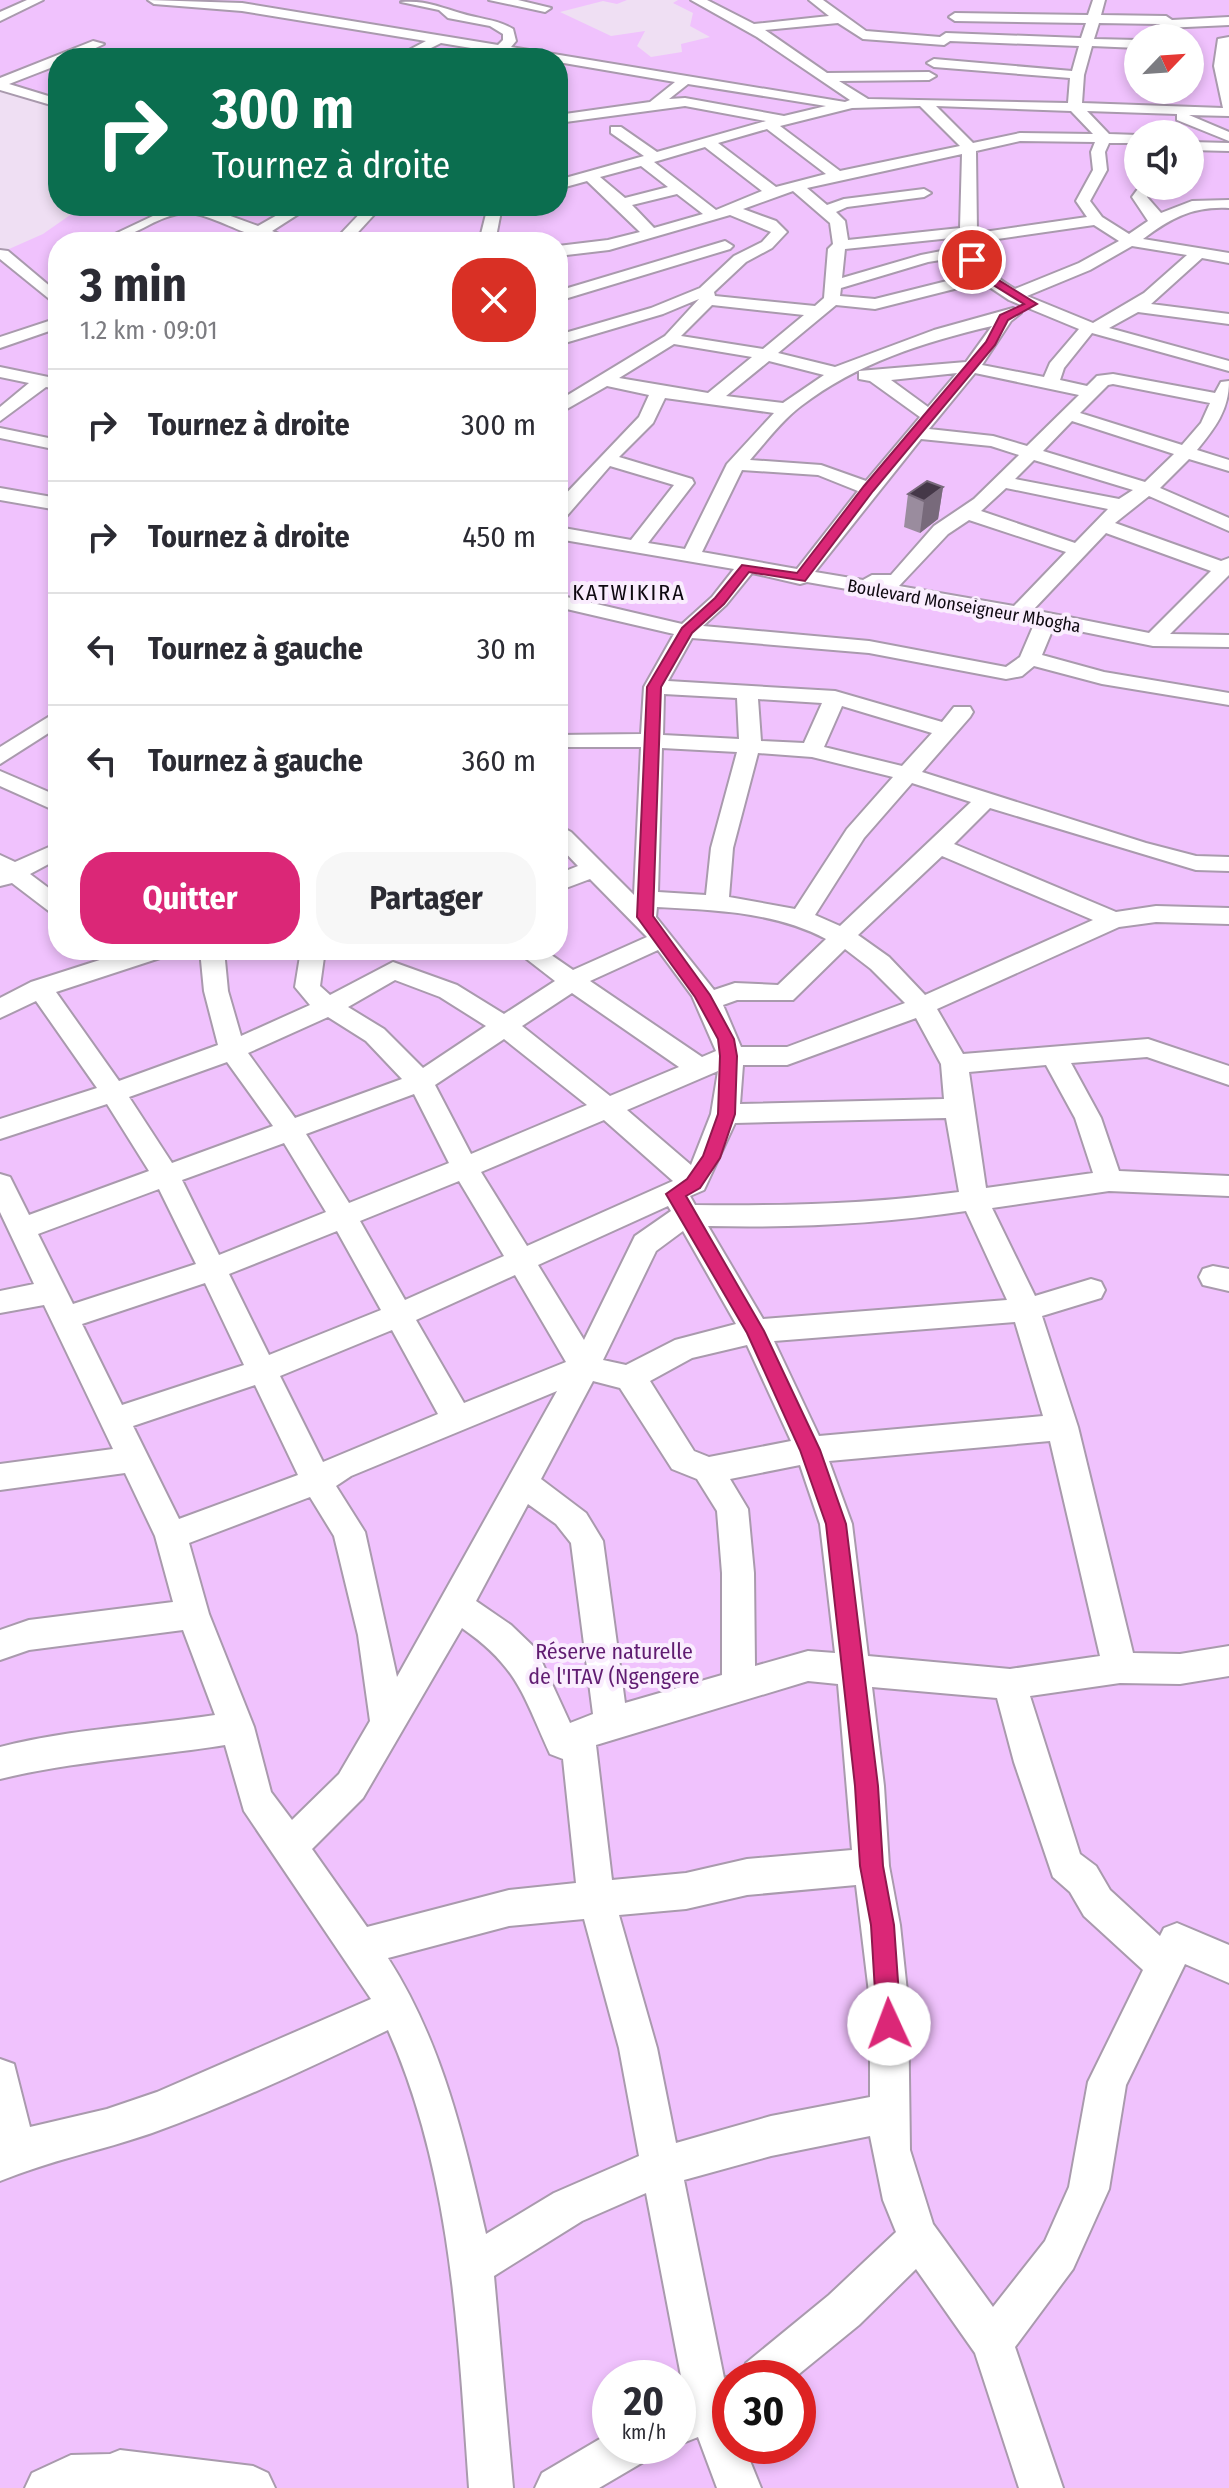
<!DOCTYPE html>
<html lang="fr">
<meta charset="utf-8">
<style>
:root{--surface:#fff;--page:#f7f7f7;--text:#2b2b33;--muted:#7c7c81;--line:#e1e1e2;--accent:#db2777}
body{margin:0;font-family:"Fira Sans Condensed",sans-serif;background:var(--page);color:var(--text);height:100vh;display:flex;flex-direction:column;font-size:30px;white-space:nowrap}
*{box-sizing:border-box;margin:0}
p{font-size:26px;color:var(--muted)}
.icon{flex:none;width:44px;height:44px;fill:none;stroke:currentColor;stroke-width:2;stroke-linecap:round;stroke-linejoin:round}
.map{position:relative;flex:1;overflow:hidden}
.drawer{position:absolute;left:48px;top:232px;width:520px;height:728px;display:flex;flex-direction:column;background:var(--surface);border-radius:32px;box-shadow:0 4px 12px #0003}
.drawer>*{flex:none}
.top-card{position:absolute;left:48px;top:48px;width:520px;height:168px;border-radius:32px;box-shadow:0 4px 12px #0003;background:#0b6e4f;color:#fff;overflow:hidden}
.needle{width:52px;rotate:65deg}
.fabs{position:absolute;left:1124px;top:24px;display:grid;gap:16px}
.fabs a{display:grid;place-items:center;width:80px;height:80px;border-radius:50%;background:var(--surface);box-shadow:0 4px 12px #0003;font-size:40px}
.speed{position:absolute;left:592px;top:2360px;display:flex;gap:16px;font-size:40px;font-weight:700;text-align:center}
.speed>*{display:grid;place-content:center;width:104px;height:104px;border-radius:50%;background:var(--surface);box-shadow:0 4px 12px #0003;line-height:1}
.speed small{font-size:20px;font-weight:400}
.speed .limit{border:12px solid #d22;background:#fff;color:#111}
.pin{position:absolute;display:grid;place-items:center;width:68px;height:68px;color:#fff;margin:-34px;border:4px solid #fff;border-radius:50%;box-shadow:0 2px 8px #0007}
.me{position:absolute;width:88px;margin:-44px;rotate:358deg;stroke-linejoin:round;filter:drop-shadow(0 0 6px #0008)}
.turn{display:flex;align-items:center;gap:28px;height:168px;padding:0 32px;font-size:36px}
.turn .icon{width:104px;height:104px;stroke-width:2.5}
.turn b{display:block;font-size:56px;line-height:68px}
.round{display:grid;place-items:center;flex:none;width:84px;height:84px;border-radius:32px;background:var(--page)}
.summary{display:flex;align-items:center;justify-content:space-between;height:136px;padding:0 32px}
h1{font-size:48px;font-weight:700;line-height:60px}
.button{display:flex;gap:16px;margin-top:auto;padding:16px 32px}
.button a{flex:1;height:92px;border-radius:32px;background:var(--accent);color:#fff;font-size:32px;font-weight:700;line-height:92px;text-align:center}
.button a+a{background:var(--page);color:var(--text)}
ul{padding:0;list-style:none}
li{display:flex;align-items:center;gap:24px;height:112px;padding:0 32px;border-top:2px solid var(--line)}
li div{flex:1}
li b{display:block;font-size:30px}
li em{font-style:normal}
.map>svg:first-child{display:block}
.green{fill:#f0c2fd;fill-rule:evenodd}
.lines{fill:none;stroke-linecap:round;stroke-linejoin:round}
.minor-casing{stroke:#a99aad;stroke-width:4}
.minor{fill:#fff;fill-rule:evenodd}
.wall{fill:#9a8c9e}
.shaded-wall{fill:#786a7b}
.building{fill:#453848;stroke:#786a7b;stroke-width:2}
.route{fill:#db2777;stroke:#8e194d;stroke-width:2}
.labels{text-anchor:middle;stroke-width:8;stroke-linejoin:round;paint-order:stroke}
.far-street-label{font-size:18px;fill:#0f0a11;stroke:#faedfe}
.far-quarter-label{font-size:22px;letter-spacing:2px;fill:#0f0a11;stroke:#faedfe}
.park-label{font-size:22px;fill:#601c71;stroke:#faedfe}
</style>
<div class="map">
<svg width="1229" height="2488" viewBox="0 0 1229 2488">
<rect width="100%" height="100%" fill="#efdff3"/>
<path class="green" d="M0,0H627L617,4L603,1L560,12L611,36L645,31L637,46L651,57L682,52L681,44L710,37L690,26L693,13L673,3L678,0H1229V2488H0V253L43,234L83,206H558V58H58V106L0,90ZM1138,38H1190V90H1138ZM1138,134H1190V186H1138ZM58,242H558V950H58ZM610,2378H678V2446H610ZM730,2378H798V2446H730Z"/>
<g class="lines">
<g class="minor-casing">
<g id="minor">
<path d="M27,0H43L0,21V12Z"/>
<path d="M148,0L242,3L498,45L503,40V34L490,26L448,18L439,10L401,2C425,0 440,7 460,13C479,19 496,19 513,29L516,41L511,47L845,102L850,100L757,37L691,0H707L754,24L829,16L809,0H823L866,31L940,37L946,33L1081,38L1086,23L955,21L949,17L955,13L1088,15L1093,0H1105L1101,15L1166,16L1172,20L1229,17V25L1165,28L1159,24L1099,23L1094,39L1138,40V48L1092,46L1084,75L1082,103L1223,108L1214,66L1218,39L1229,37V116L1189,115L1229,132V141L1177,120V114L1087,111L1109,134L1138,135V143H1109L1105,152L1107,170L1090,201L1102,217L1129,234L1148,221L1132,197L1140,186H1155L1147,197L1161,213L1192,201L1229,200V208C1193,206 1171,218 1143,239L1229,253V263L1202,258L1151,304L1229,314V324L1138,312L1109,328L1229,361V371L1092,333L1064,368L1060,380L1087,386L1097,376L1113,374L1215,393L1221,382L1229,381C1229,410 1215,428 1197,450L1229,460V471L1189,459L1160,488L1229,518V531L1149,496L1115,523L1221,561L1229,558V575L1170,634L1229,635V647L1153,646L1054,626L1042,655L1104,672L1229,693V705L1102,684L1034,666L1022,676L1006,679L869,653L692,638L668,681L835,691L942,722L954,707H970L973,712L970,717L922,772L1146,843L1196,856L1229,857V871L1196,870L990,808L954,844L1116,912L1156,906L1229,908V924L1156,922L1119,927L937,1009L963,1054L1148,1039L1229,1066V1085L1147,1057L1071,1063L1101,1118L1119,1171L1229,1176V1196L1109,1191L992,1208L1035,1296L1091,1279L1101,1282L1105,1290L1101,1298L1042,1316L1078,1427L1133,1653L1180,1654L1229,1646V1676L1180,1684L1120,1683L1030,1696L1080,1854L1096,1866L1110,1890L1160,1936L1164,1928L1177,1923L1229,1945V1983L1185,1964L1126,2085L1109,2189L1073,2269L1015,2347L1063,2488H1019L975,2353L916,2269L859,2325L794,2378H740L746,2363L829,2295L896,2232L883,2200L870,2136L771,2156L684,2180L724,2378L730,2376L736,2378H730V2446H744L761,2488H717L698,2437L678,2445V2401L685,2397L646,2193L582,2221L494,2276L513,2488H469C458,2333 452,2174 388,2030C311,2067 233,2104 152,2133C100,2151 51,2160 0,2181V2059L14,2064L30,2127L107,2109L157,2092L371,1999L244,1811L225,1745C150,1757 74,1761 0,1779V1747C71,1729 143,1726 215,1715L183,1630L29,1650L0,1660V1630L29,1620L173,1602L155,1536L125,1473L0,1490V1464L113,1449L44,1305L0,1313V1291L34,1284L0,1212V1174L10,1177L29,1215L149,1171L107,1104L0,1139V1119L97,1088L36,1001L0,1018V998L31,982L131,950H169L166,956L56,992L119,1081L218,1045L204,991L200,950H224L228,991L241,1036L310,1005L295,987L301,950H325L320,986L330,995L393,962L457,985L504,1014L555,981L515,950H544L573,970L647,937L590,879L558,891V874L578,866L558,845V825L571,832L634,895L641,747H558V735L641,734L644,687L674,634L558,607V595L682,624L712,597L734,569L558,539V527L631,540L674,485L610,466L565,518L558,520V502L639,417L649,395L607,386L558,414V401L665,336L699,299L663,314L558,345V335L651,308L700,288L734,256L762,242L771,232L730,215L609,250L558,256V246L608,240L640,232L587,181L558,189V180L644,156L611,133V127H621L657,152L766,121L685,106L558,123V115L650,102L675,82L558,62V58H531L441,43L411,58H394L426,41L242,11L154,4ZM838,23L863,39L944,45L950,41L1079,46L1072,71L934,59L927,63L934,67L1070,78L1068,103L868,99L839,81L929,80L936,76L929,72L827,73L765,30ZM688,84L826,106L784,116L685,98L669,99ZM920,106L960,146L840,171L780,126L852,108ZM936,106L1071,111L1093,134L1020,133L973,143ZM767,129L826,174L776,187L718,143ZM1020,141L1095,142L1091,152L1093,170L1076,201L1087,217L977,233L976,151ZM705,147L762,191L716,210L654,162ZM962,154L960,228L848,240L845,221L836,212L847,207L924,197L931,193L924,189L844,199L827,205L807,188ZM641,166L668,187L625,198L600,177ZM793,191L830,223L833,244L828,249L824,298L815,306L715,296L714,292L746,262L772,248L787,232L776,221L743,209ZM677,194L703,214L654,228L632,205ZM1094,225L1119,241L1079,263L1015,289C986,271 988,270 977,242ZM961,237L962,247L921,255L842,278L845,249ZM1132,246L1187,255L1144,293L1093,323L1027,296L1090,270ZM965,256L975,274L875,299L840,296L841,288L928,262ZM982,282L1009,300L1079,329L1050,363L1044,377L982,365L1011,321L1021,313L1013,308L934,330L835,367L778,353L836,305L875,309ZM712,305L804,315L763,349L681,336ZM992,326L966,362L859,371V379L870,381L920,417L866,481L821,465L750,460C766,442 782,420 801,406C857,363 924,342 992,326ZM674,344L752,357L708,393L619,378ZM769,361L824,375L783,403L726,396ZM957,373L928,407L891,380ZM975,373L1079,395L1027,446L993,436L929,429ZM1113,384L1210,403L1201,423L1182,445L1080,413L1108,385ZM665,398L774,413L727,464L685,549L648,543L694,483L692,479L619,457L653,423ZM1072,421L1174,454L1145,482L1043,451ZM921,439L991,446L1019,455L974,499L934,526L891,575H872L863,580L815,572ZM1034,460L1133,490L1119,499L1015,479ZM742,470L818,475L858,491L797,569L702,552ZM1006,488L1108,509L1075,543L981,511ZM969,520L1066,552L1014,606L899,586L948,534ZM1106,533L1211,571L1149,633L1033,610ZM752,573L800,584L807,582L1035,622L1020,657L1006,667L869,641L703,626L726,605ZM664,694L737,698L739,739L663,735ZM758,699L822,703L804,743L761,741ZM842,706L932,733L902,766L824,747ZM662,748L737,752L711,848L706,895L658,892ZM758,753L812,757L893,777L847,829L795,909L729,897L733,848ZM912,783L971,802L840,926L815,915L864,838ZM942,856L1093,920L925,995L889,957L858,935ZM657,907C715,910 775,912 826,939L778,985L735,983L714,990L656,917ZM845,949L871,969L905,1003L787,1047H741L723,1005L737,1000H793ZM658,950L692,996L716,1051L702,1057L590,981ZM395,980L440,997L486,1026L423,1068L384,1029L348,1007ZM572,993L679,1067L610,1096L522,1026ZM328,1017L366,1041L402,1079L295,1118L248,1053ZM916,1018L941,1064L944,1099L740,1104L743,1065H787ZM504,1039L587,1105L471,1154L435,1085ZM227,1062L273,1126L172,1163L129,1097ZM1046,1065L1075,1118L1093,1173L986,1188L969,1072ZM718,1071L711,1114L691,1165L627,1110ZM414,1094L449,1163L349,1203L306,1134ZM946,1118L959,1192C871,1204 785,1206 695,1205L690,1196L704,1190L735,1123ZM604,1120L673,1181L527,1246L481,1172ZM284,1143L326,1212L219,1255L182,1180ZM459,1181L504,1256L405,1300L360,1221ZM159,1189L196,1264L73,1304L38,1234ZM668,1206L671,1211L635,1236L584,1340L538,1265ZM966,1211L1007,1300L763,1319L708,1226C795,1228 879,1224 966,1211ZM337,1231L381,1310L269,1355L229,1274ZM683,1231L736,1324L675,1340L626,1365L603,1360L656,1251ZM515,1275L566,1362L464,1403L416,1320ZM205,1283L244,1365L122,1405L82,1324ZM1015,1322L1043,1416L819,1436L774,1341ZM392,1330L438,1414L323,1462L280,1376ZM747,1345L791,1441L709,1457L694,1451L650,1381L692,1358ZM593,1381L620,1388L672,1469L697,1479L717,1511L722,1573V1675L625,1703L603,1541L586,1513L541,1479ZM255,1385L298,1475L179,1519L133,1426ZM557,1391L397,1677L365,1532L336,1486L351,1476ZM1050,1441L1100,1656L1010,1669L868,1656L852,1524L829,1461ZM800,1465L820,1524L835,1653L808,1651L755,1666L754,1573L748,1509L730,1479ZM310,1497L334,1536L358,1635L370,1721L339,1774L292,1820L271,1792L254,1727L209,1614L189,1543ZM528,1504L556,1524L571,1543L593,1714L570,1723L536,1649L511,1625L476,1601ZM462,1628C518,1667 523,1695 550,1754L563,1759L576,1883L509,1890L367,1927L312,1849L363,1798ZM808,1681L838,1684L852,1850L747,1859L686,1873L612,1880L596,1745ZM872,1687L997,1698L1014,1762L1053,1877L1070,1892L1084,1916L1143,1970L1088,2082L1069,2187L1045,2241L993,2307L933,2224L910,2150L908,2001L900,1925L889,1866L884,1786ZM856,1885L870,2001V2097L771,2116L676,2143L657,2048L619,1915L686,1909L747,1895ZM584,1919L619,2048L639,2156L554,2193L486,2234C464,2138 442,2042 388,1958L509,1926Z"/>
<path d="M489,0H518L551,8L545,12Z"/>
<path d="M93,41L104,44L75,58H58V65L9,84L58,99V107L0,90V78Z"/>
<path d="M1190,142L1229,143V151L1190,150Z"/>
<path d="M174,206H203L258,226L293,206H311L272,231L298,242H275L261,237L245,240L242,237L247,233C230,227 204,213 187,213C155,214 132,242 98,242Z"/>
<path d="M367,206H382L349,242H333Z"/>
<path d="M488,206H502L495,242H479Z"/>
<path d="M725,241L733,246L730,249L558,301V291Z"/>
<path d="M0,250L8,251L58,293V306L0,259Z"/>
<path d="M58,318V328L0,348V337Z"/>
<path d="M0,367L58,379V389L46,387L0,421V407L29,383L0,377Z"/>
<path d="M0,428L58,440V450L0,438Z"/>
<path d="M0,488L58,498V510L0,500Z"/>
<path d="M58,711V727L0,764V747Z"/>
<path d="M0,771L58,796V812L0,786Z"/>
<path d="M58,843V859L30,874L58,895V915L50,912L12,883L0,886V855L15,862Z"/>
<path d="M1213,1266L1229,1269V1291L1203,1285L1199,1277L1203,1269Z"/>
<path d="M610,2433V2446H652L645,2461L599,2488H535L542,2473Z"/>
<path d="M120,2450L253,2466L268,2473L275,2488H25L32,2473L71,2455L110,2454Z"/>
</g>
</g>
<use href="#minor" class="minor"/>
</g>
<path class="wall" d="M943,487L938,519L920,533L904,527L908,494Z"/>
<path class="shaded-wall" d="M943,487L938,519L920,533L924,501Z"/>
<path class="building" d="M927,481L943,487L924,501L908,494Z"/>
<path class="route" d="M969,257H976L989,274L1037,304L1008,320L995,345L873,491L805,581L749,572L724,604L692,633L661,687L653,916L710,995L734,1039L737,1056L735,1114L720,1158L700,1188L686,1196L764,1331L820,1450L846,1524L878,1786L883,1866L894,1925L901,2024L898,2032L889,2036L880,2032L877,2024L871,1925L860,1866L855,1786L826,1524L800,1450L747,1333L666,1194L687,1179L703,1156L718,1114L720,1056L718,1039L695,997L637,917L647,687L682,628L715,598L742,565L797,573L864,486L986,342L1000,315L1024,304L982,278Z"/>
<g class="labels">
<g class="far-street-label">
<text transform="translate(964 606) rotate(10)" y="6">Boulevard Monseigneur Mbogha</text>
</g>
<g class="far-quarter-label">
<text x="629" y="600">KATWIKIRA</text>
</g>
<g class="park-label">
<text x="614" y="1659">Réserve naturelle<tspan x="614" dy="25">de l'ITAV (Ngengere</tspan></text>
</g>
</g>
</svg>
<div class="fabs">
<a><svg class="needle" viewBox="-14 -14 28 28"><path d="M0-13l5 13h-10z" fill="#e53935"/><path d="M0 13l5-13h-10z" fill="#7c7c81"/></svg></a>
<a><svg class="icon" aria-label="sound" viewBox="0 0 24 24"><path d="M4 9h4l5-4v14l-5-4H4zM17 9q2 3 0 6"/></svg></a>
</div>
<div class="speed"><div>20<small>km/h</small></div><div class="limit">30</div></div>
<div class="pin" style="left:972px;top:260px;background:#d93025"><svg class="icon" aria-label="arrive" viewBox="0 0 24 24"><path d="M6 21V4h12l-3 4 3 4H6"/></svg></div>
<svg class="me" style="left:889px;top:2024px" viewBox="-20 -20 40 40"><circle r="19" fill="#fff"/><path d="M0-13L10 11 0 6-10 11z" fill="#db2777"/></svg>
<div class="top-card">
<div class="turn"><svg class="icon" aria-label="right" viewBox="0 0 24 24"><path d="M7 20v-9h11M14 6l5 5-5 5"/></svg><div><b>300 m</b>Tournez à droite</div></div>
</div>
<section class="drawer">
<div class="summary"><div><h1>3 min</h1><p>1.2 km · 09:01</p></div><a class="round" style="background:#d93025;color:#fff"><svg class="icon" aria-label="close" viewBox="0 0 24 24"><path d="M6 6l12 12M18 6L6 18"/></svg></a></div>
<ul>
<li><svg class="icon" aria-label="right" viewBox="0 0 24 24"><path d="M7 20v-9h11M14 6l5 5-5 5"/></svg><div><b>Tournez à droite</b></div><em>300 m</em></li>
<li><svg class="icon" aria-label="right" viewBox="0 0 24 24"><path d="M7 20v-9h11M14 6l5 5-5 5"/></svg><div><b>Tournez à droite</b></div><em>450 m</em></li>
<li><svg class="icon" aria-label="left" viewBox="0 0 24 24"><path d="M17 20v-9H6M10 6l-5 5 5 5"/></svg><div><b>Tournez à gauche</b></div><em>30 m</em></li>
<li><svg class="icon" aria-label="left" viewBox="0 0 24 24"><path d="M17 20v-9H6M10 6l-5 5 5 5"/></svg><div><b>Tournez à gauche</b></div><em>360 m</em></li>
</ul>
<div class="button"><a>Quitter</a><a>Partager</a></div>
</section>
</div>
